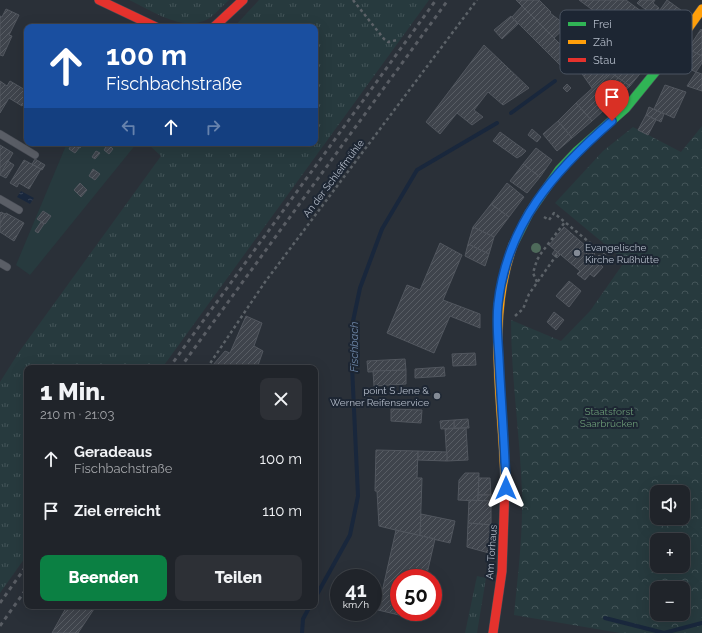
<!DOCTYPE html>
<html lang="de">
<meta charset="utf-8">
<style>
:root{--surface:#20242a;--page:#2d3036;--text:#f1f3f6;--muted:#a2a4a8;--line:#3d4147;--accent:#0b8043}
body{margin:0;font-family:Raleway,sans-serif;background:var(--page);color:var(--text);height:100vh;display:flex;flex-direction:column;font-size:15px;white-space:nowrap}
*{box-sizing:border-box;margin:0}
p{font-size:13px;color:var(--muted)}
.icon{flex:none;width:22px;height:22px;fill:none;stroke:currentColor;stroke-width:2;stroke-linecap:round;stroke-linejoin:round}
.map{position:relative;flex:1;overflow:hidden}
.side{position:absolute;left:24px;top:365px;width:294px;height:244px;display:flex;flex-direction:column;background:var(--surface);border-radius:8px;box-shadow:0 4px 16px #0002,0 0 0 1px var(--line)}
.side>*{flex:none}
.hud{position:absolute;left:24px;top:24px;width:294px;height:122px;border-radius:8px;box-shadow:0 4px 16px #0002,0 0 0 1px var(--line);background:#1a4fa0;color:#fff;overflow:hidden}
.fabs{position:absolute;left:650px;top:485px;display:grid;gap:8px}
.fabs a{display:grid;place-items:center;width:40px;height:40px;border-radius:8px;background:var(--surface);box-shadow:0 4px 16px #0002,0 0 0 1px var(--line);font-size:20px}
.speed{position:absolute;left:330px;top:569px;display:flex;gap:8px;font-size:20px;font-weight:700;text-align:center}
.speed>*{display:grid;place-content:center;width:52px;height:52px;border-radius:50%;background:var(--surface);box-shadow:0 4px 16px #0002,0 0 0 1px var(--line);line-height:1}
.speed small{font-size:10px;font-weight:400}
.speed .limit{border:6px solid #d22;background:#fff;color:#111}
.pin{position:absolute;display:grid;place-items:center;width:34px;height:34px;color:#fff;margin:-41px -17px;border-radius:50% 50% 50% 0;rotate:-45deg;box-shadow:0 0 4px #0007}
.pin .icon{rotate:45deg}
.me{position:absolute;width:44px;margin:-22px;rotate:0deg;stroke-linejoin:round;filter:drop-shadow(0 0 3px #0008)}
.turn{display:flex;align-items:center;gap:14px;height:84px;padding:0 16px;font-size:18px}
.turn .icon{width:52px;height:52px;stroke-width:2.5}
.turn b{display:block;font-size:28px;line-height:34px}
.lanes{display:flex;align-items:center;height:38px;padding:0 16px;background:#0003;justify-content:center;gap:20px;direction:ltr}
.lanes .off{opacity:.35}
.round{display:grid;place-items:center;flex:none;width:42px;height:42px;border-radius:8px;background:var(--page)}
.head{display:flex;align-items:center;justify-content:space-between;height:68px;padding:0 16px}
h1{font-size:24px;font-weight:800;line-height:30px}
.action{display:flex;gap:8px;margin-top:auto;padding:8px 16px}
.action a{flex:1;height:46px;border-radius:8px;background:var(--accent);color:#fff;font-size:16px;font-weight:800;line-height:46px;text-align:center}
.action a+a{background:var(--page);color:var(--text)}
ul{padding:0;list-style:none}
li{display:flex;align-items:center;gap:12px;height:52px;padding:0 16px}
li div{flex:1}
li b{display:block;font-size:15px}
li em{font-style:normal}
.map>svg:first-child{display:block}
.grass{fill:url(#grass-tufts)}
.forest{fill:url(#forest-crowns);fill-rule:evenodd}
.garden{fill:#273a3e}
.water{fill:url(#water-ripples)}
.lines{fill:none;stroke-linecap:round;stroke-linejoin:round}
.stream{stroke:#19273c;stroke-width:4}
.building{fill:url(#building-hatch);stroke:#52575f}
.lane-casing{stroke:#484c55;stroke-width:8}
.fast-casing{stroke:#484c55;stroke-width:10}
.slow-casing{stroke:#484c55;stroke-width:10}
.jam-casing{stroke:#484c55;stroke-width:10}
.path{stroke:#5c6268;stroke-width:2.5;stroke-dasharray:3 3;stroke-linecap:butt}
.lane{stroke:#5a5e66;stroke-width:7}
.fast{stroke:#30b455;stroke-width:9}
.slow{stroke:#ff9f0a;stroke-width:9}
.jam{stroke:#e5322d;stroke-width:9}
.rail{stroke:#595d64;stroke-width:3;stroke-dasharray:4 4;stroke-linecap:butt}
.tree{fill:#4e6a5a}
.route-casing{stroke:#114b97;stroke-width:10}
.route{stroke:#1a73e8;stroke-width:7}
.poi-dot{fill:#848b96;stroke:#1d2633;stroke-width:1.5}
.labels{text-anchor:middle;stroke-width:4;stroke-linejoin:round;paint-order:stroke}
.street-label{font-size:10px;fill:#b4bcc9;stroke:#1d2633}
.poi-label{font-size:10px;fill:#b4bcc9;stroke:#1d2633;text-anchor:start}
.park-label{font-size:10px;fill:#6b9a76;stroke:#1d2633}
.water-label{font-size:11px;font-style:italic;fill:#6d86a8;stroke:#1d2633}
.key{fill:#1d2633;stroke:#4a5360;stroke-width:1}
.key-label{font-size:11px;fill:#b4bcc9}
</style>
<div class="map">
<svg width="702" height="633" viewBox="0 0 702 633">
<defs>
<pattern id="grass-tufts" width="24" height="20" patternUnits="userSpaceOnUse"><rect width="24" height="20" fill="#273a3e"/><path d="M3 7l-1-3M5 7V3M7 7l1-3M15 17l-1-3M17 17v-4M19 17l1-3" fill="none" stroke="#445559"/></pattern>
<pattern id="forest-crowns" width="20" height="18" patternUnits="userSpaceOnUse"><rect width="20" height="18" fill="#273a3e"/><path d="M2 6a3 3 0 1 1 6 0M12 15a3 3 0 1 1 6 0" fill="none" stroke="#445559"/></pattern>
<pattern id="water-ripples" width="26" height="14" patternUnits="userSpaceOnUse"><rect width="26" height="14" fill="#19273c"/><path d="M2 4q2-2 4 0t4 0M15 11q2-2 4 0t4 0" fill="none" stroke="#384457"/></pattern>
<pattern id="building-hatch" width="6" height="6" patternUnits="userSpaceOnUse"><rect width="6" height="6" fill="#3f444c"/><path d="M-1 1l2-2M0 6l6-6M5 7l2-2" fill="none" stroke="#585d64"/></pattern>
</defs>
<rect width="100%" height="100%" fill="#2a3038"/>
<g class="grass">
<path d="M129,0H229C222,6 215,15 208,19C183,33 151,10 129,0Z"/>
<path d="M259,0H429L162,368H27V555L0,593V382L19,352L161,156L148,144L315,143V27H234Z"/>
<path d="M477,576L486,578L477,633H465Z"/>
</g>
<path class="forest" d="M702,126V633H620L514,615C518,574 523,534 522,493C520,435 511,378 511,320L561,341L590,311L625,261L555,203L603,151L633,127L681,152ZM657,492H683V518H657ZM657,540H683V566H657ZM657,588H683V614H657Z"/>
<path class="garden" d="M67,143H137L30,275L16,265Z"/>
<path class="water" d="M21,191L34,198L30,204L17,197Z"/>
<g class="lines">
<g class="stream">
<path d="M580,55L610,21"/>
<path d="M511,113L555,81"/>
<path d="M315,598L350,535L358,496L352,366V326L360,288L382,229L417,170L497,123"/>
<path d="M605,618L664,633L702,623"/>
<path d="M302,633L303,619L310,606"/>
</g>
</g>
<g class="building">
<path d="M516,0H539L551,12L550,13L567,26L554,38Z"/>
<path d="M579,0H626L649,17L642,26L645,28L637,39L607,17L605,19Z"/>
<path d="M640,0H655L653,3L659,8L653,15L637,3Z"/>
<path d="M667,0L685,13L673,30L655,17Z"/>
<path d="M522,6L571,55L589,61L607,75L592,88L580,71L578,72L561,66L512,17Z"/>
<path d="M6,9L19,15L9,35L12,36L3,56L0,55V16L2,17Z"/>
<path d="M511,16L518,24L502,39L494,30Z"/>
<path d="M701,29L702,30V56L688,49Z"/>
<path d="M484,45L529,88L503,105L488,92L474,110L483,117L472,125L457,113L440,134L426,122Z"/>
<path d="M688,49L702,56V63L696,72L678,64Z"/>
<path d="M626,57L643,70L630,86L613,74Z"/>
<path d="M610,72L630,86L592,121L576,103Z"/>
<path d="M696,72L702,74V91L687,86Z"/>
<path d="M0,81L7,86L10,81L27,91V97L22,106L9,98L0,113Z"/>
<path d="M567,84L571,88L567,92L563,88Z"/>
<path d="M665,85L686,92L674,118L654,109Z"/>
<path d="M576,103L592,121L572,138L558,121Z"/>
<path d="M649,107L664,114L661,122L646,115Z"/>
<path d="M646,115L656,120L648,135L638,130Z"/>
<path d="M558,121L572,138L557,151L543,134Z"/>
<path d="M532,129L541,137L537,142L528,135Z"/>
<path d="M500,132L526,151L522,155L517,158L493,141Z"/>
<path d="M72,143H83L80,148Z"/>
<path d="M72,144L79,148L75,153L69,149Z"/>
<path d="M108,144L113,149L109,154L104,150Z"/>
<path d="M0,145L13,153L0,175Z"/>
<path d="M536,148L552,160L540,177L523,164Z"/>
<path d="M96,151L100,153L95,159L92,157Z"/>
<path d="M35,159L45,165L42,170L32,164Z"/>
<path d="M24,160L41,169L29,189L19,183L17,187L10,183Z"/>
<path d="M8,161L14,165L6,178L0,175Z"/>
<path d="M523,164L540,177L527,193L510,181Z"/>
<path d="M93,169L100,174L95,180L89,176Z"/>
<path d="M80,183L87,190L81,197L74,190Z"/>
<path d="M507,183L524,197L509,217L491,204Z"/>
<path d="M491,204L509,217L494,237L473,227Z"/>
<path d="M43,211L51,216L45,224L37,219Z"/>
<path d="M1,212L5,214L0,224V213Z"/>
<path d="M6,213L24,223L14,241L0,232V224Z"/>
<path d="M41,222L44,224L38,233L35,231Z"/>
<path d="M473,227L494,237L489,254L468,244Z"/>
<path d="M564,227L595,254L593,257L603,267L594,277L590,274L585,280L577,274L580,271L549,245Z"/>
<path d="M440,243L462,255L443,300L480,314V328L450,316L434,353L387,333L407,285L420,290Z"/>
<path d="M468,244L489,254L485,266L465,256Z"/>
<path d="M555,250L560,255L557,258L552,254Z"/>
<path d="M599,255L603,258L599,262L595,259Z"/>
<path d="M569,281L581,291L569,307L556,296Z"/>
<path d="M554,312L564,320L556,330L547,322Z"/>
<path d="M246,316L262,323L254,346L263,351L257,368H219L213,365L225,351L230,353Z"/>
<path d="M475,353L476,365L453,366L452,354Z"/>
<path d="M405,359L406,370L368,372L367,361Z"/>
<path d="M444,367L445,376L415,378V369Z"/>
<path d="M406,370V384L374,386L373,371Z"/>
<path d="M391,409L422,410L421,423L391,421Z"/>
<path d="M468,419L469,428H454V420Z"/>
<path d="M454,420V428L441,429L440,421Z"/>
<path d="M466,428L468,460L447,461L445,429Z"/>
<path d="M376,450L418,451L417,478H422L420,536L379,526L377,491H375Z"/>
<path d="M418,451L447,452V461L418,460Z"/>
<path d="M465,473H479L478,501L458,500L459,480Z"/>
<path d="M479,478H490L491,495H478Z"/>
<rect x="478" y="495" width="13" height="6"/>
<path d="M469,500L491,501V525L468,523Z"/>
<path d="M421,514L455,521L450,543L420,536Z"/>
<path d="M468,523L491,525L489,553L467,547Z"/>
<path d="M396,530L435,539L426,578H399V612H418L416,619L378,610Z"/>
<path d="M67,606H96L78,633H52Z"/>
</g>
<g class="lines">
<g class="lane-casing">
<g id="lane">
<path d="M0,134L35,155"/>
<path d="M0,199L19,210"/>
<path d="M0,263L7,267"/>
</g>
</g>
<g class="fast-casing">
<path id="fast" d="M513,245L529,213L559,170L576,152L626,108L670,54"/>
</g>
<g class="slow-casing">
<g id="slow">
<path d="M670,54L702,9"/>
<path d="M505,486C504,406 485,322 513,245"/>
</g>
</g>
<g class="jam-casing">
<g id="jam">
<path d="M99,0L156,27"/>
<path d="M214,27L243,0"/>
<path d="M493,633L502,571L505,486"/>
</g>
</g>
<g class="path">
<path d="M353,0L384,39L388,42L397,40"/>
<path d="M544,217L549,220L554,213L607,257"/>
<path d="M537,282L533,273L537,260L542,252L565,222"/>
<path d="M515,316L523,309L529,294L558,253"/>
<path d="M207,368L265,282L477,0"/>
</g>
<use href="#lane" class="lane"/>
<use href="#fast" class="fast"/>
<use href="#slow" class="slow"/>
<use href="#jam" class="jam"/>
<g class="rail">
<path d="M169,368L436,0"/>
<path d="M180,368L448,0"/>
<path d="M0,603L27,565"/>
<path d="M0,626L27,588"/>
</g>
</g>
<circle class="tree" cx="536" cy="248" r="5"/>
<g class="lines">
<g class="route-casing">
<path id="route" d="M506,488C505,445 501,402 499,358C498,340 496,322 498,304C507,224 554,171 612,121"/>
</g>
<use href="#route" class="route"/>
</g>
<g class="poi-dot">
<circle cx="577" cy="253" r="4"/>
<circle cx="437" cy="396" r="4"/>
</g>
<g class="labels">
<g class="street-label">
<text transform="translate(333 178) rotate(-53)" y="4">An der Schleifmühle</text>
<text transform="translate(491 552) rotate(-86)" y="4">Am Torhaus</text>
</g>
<g class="poi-label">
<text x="585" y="251">Evangelische<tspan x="585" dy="12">Kirche Rußhütte</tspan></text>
<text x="429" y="394" text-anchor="end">point S Jene &amp;<tspan x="429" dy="12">Werner Reifenservice</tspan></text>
</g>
<g class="park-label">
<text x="609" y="415">Staatsforst<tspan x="609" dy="12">Saarbrücken</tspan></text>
</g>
<g class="water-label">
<text transform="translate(354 347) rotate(-90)" y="4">Fischbach</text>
</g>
</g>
<rect x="560" y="10" width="132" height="64" rx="6" class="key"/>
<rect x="568" y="22" width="18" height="4" fill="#30b455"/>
<rect x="568" y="40" width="18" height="4" fill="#ff9f0a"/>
<rect x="568" y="58" width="18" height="4" fill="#e5322d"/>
<g class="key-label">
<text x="593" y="28">Frei</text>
<text x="593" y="46">Zäh</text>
<text x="593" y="64">Stau</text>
</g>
</svg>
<div class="fabs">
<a><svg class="icon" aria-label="sound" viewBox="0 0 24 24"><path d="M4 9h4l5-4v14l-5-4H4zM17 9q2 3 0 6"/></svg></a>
<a>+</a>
<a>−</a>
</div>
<div class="speed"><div>41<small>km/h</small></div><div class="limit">50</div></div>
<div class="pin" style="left:612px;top:121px;background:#d93025"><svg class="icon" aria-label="arrive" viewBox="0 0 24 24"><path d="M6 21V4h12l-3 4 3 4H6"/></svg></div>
<svg class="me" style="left:506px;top:488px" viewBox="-20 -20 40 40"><path d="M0-17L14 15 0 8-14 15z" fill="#1a73e8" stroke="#fff" stroke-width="4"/></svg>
<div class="hud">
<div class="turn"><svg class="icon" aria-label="ahead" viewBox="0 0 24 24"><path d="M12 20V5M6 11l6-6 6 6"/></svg><div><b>100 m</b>Fischbachstraße</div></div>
<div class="lanes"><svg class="icon off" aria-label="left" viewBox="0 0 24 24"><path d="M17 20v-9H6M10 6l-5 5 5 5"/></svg><svg class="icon" aria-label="ahead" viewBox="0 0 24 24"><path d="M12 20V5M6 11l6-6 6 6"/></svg><svg class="icon off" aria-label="right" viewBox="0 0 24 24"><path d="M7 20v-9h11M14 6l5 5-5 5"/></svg></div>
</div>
<section class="side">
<div class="head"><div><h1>1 Min.</h1><p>210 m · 21:03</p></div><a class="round"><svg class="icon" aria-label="close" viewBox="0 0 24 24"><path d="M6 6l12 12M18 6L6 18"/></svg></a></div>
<ul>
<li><svg class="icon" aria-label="ahead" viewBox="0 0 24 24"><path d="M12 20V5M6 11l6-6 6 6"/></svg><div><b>Geradeaus</b><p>Fischbachstraße</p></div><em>100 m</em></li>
<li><svg class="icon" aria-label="arrive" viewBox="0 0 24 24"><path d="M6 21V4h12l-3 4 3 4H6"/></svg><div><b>Ziel erreicht</b></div><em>110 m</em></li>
</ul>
<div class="action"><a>Beenden</a><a>Teilen</a></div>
</section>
</div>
